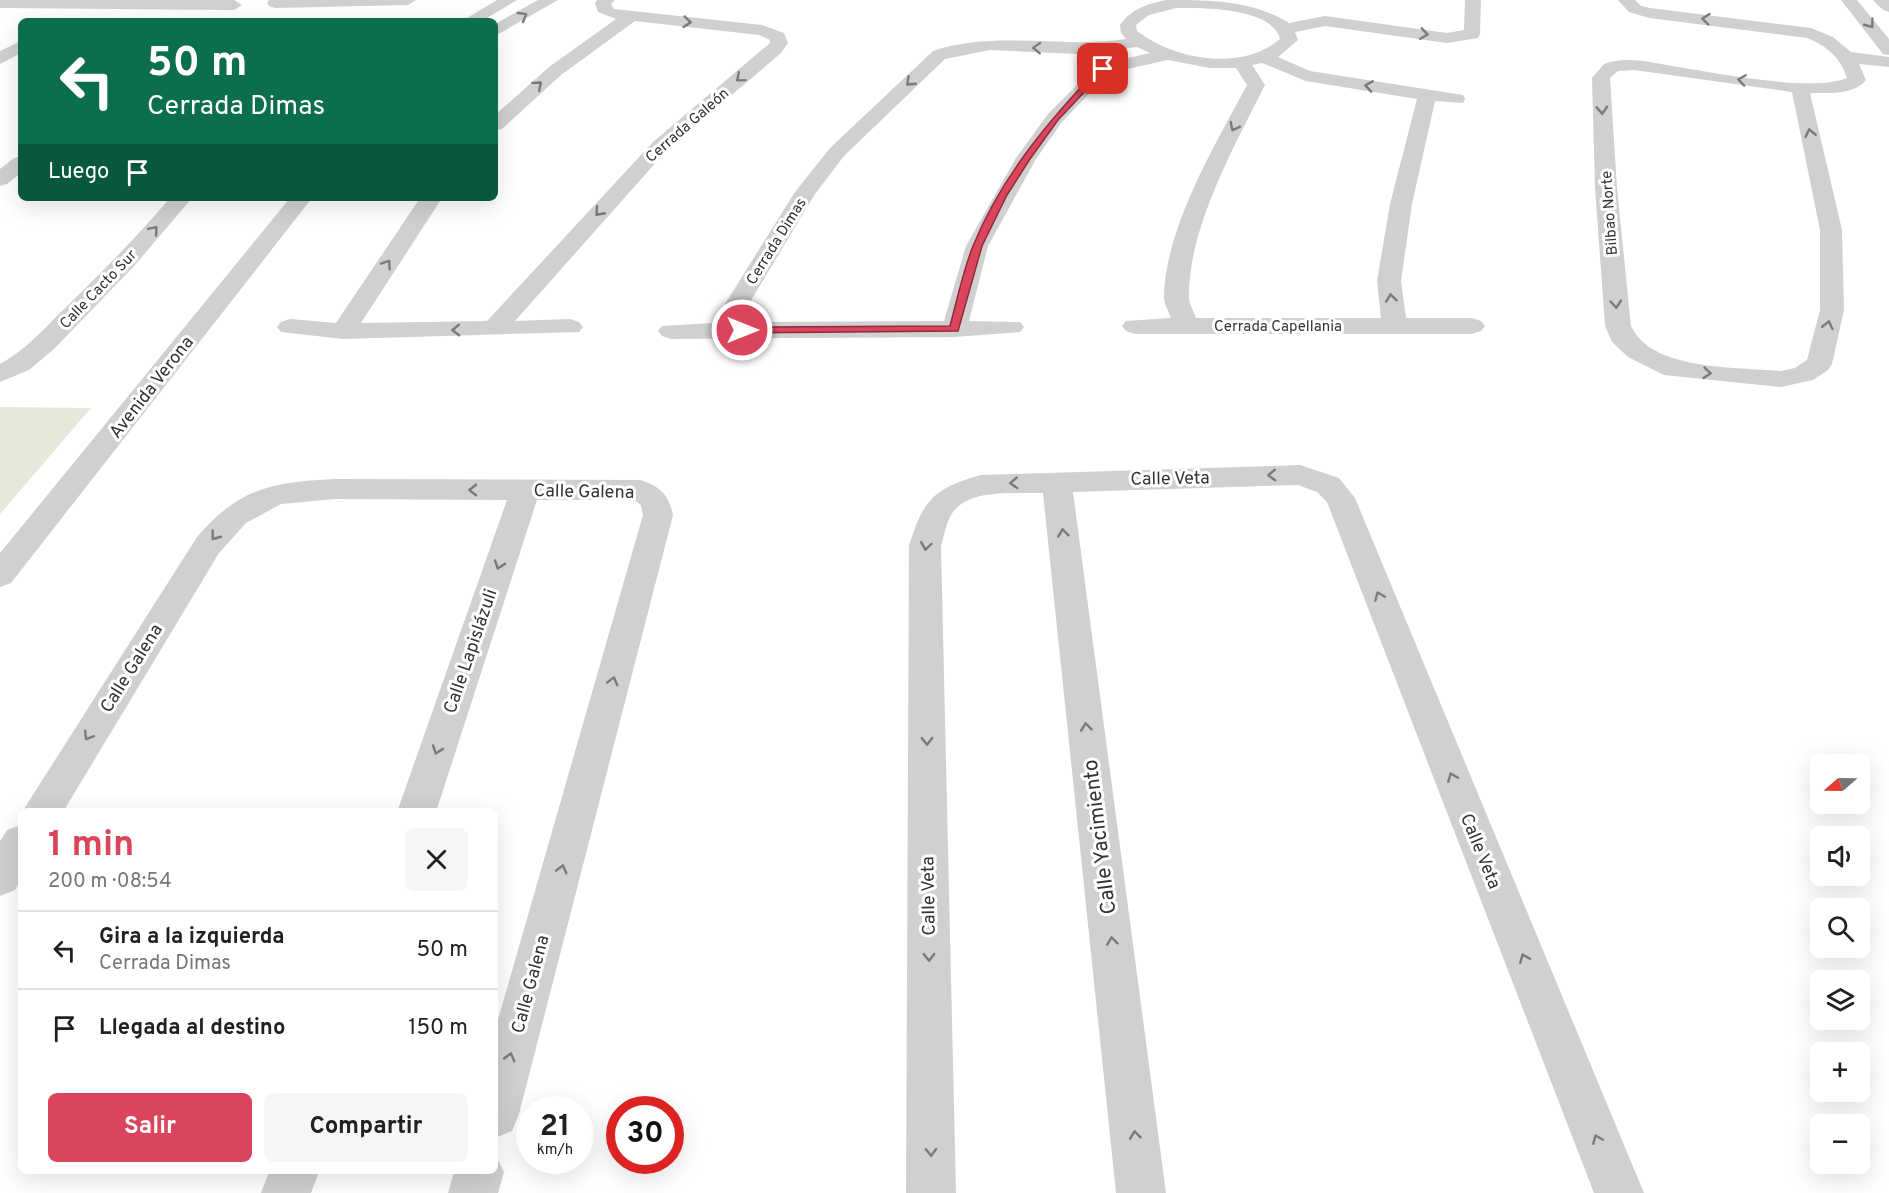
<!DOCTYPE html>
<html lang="es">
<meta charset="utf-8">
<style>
:root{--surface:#fff;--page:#f6f6f6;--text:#202124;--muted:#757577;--line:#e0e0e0;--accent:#db445d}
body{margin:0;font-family:Overpass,sans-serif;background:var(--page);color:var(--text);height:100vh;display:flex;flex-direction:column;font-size:22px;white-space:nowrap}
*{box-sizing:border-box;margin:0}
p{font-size:20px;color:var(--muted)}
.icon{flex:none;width:33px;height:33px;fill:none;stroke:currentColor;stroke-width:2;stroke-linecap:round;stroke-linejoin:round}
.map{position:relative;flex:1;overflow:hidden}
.side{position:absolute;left:18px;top:808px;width:480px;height:366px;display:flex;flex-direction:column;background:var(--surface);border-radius:9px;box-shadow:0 6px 24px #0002}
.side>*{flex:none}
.banner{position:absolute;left:18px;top:18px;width:480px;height:183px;border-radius:9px;box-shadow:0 6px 24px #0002;background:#0b6e4f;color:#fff;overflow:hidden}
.needle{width:39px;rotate:250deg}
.controls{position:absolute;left:1810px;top:754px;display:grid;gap:12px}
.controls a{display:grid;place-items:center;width:60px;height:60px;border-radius:9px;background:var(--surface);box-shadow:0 6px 24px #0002;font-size:30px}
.speed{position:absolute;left:516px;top:1096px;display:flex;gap:12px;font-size:30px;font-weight:700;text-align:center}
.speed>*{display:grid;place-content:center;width:78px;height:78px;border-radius:50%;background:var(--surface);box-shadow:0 6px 24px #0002;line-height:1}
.speed small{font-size:15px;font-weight:400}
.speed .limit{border:9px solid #d22;background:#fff;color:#111}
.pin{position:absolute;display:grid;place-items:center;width:51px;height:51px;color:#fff;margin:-26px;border-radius:12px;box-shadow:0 3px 9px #0006}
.me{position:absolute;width:66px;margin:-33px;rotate:90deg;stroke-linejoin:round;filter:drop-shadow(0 0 4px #0008)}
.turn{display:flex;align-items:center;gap:21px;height:126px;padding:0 30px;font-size:27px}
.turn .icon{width:78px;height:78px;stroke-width:2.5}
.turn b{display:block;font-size:42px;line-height:51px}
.then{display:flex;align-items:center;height:57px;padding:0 30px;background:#0003;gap:12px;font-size:22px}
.round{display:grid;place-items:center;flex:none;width:63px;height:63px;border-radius:9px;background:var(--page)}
.overview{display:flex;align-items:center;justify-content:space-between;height:102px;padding:0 30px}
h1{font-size:36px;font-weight:700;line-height:45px;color:var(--accent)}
.button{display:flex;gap:12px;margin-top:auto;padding:12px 30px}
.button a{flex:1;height:69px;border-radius:9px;background:var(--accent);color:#fff;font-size:24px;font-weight:700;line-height:69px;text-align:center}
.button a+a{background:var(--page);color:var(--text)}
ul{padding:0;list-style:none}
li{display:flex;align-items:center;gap:18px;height:78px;padding:0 30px;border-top:2px solid var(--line)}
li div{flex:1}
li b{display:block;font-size:22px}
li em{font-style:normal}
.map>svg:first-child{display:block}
.green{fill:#e4e9dc}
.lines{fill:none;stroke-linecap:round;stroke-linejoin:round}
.minor{fill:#d0d0d0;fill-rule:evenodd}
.tertiary{fill:#d0d0d0;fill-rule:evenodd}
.oneway{stroke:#7a7a7a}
.route{fill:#db445d;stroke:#8e2c3c;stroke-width:1.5}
.labels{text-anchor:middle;stroke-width:6;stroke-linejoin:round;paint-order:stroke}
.far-street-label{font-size:15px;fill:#333;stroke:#fff}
.street-label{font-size:18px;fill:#333;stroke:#fff}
.near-street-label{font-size:21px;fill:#333;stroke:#fff}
</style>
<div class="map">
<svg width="1889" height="1193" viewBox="0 0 1889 1193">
<rect width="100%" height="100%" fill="#fff"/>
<path class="green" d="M0,407L91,408L0,514Z"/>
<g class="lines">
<g class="minor">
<path d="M0,0H234L242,5L234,10L0,8Z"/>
<path d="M269,0H416L408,5L275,8L269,6L267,3Z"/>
<path d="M597,0H615L611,4L614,9L762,25L784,33L788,43L781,53L667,150L515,321L570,319L579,322L583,327L579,332L343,339L281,332L277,327L281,322L290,319L336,323L420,198H442L361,323L487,321L653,142L770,43V40L759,35L635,21L561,75L502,129L495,131V115L549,67L616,19L598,12L595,3Z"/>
<path d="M1166,0C1209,0 1252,0 1289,23L1325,16L1447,33L1464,30L1465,0H1481L1480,34L1478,38L1447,43L1325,26L1295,32L1298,40L1278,57L1310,71L1463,95L1465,99L1463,103L1435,101L1412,204L1401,281L1406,318H1472L1481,321L1485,326L1481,331L1472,334H1135L1126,331L1122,326L1126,321L1171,318C1169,312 1164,304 1164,297C1165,228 1215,145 1247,85L1236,68H1210L1168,60L1109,73L1062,122L1036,159L988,246L969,321L1020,322L1024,327L1020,332L954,337L671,339L662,336L658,331L662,326L713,323L795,192L830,148L933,51C996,30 1061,49 1126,39L1121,33L1120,25C1131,9 1147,4 1166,0ZM1176,8C1202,8 1272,7 1280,39C1242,72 1175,60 1137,31L1136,25L1149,15ZM1137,47L1150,53L1097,65L1048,114L1016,158L966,246L944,321L738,322L815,194L844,156L945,59L990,50L1077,54ZM1262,63L1306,81L1417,99L1390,204L1377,281L1381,318H1196C1194,312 1189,304 1189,297C1188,228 1235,145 1265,85L1252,65Z"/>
<path d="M1618,0H1635L1641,6L1650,8L1811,28L1833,37L1851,52L1889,57V67L1859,64L1866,80C1855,95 1827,93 1810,93L1842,230L1844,310L1832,364L1828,370L1813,380L1781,387L1664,375L1628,357L1612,342L1605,326L1595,188L1592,78L1604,64C1626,56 1650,62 1672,66C1712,72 1812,93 1847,78C1840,57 1827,46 1807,38L1649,18L1629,12ZM1634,70L1792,92L1820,230V310L1807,360L1795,368L1781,371C1738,367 1651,371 1631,326L1617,188L1610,78L1618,71Z"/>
<path d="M21,41V53L0,64V51Z"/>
<path d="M21,156V173L7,184L0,186V169L14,158Z"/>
<path d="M170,198H192L135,265L54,349L29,370L0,382V364C24,351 41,332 60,313C98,276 135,239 170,198Z"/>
<path d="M1300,465L1339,478L1355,498L1644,1193H1594L1327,502L1317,492L1298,485L1073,492L1166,1193H1116L1043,493C1017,494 967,487 951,515C946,524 944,536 941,546L956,1193H906L909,546C923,500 934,488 981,475Z"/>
<path d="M335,479L640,480C660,486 669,495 673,515L519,1114L512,1131L495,1138V1030L643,515L641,505L634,500H537L436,812H397L507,500L335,499L281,504L246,523L219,553L63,812H22L197,537C239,488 272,482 335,479Z"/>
<path d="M21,825V880L15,890L0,896V841L7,830Z"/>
<path d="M495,1154L504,1172L498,1193H448L454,1172H495Z"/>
<path d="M269,1172H319L311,1193H261Z"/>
</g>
<g class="tertiary">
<path d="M497,0H517L482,21H462Z"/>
<path d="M538,0H558L495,36V24Z"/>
<path d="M1841,0H1857L1889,39V55L1883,54Z"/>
<path d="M1873,0H1889V12L1883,10Z"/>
<path d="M290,198H312L11,583L0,587V553Z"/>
</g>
</g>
<defs><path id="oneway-chevron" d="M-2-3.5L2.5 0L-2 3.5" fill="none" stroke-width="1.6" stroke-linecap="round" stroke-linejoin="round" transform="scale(1.5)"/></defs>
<g class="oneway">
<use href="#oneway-chevron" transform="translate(523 16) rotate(-30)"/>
<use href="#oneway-chevron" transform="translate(1706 19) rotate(-174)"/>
<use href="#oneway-chevron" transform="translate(687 22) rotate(6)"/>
<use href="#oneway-chevron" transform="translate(1870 24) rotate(53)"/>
<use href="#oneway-chevron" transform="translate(1424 34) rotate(8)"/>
<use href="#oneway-chevron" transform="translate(1037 48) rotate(-178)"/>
<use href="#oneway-chevron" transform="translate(740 78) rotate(140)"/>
<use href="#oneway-chevron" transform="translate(1742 80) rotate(-172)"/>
<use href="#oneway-chevron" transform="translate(910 82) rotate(137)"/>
<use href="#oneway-chevron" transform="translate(538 85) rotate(-41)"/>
<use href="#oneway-chevron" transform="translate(1369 86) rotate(-171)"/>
<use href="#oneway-chevron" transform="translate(1602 110) rotate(87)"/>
<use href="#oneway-chevron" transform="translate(1234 127) rotate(117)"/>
<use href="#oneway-chevron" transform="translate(1810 133) rotate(-102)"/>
<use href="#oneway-chevron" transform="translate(599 212) rotate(132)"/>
<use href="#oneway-chevron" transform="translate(154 230) rotate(-50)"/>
<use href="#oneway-chevron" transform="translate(387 264) rotate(-56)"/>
<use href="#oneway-chevron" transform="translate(1391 298) rotate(-97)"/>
<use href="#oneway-chevron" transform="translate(1616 304) rotate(85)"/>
<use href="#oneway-chevron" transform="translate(1828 325) rotate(-77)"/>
<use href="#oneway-chevron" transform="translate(456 330) rotate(179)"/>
<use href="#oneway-chevron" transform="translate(1707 373) rotate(5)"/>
<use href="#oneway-chevron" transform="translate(1272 475) rotate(179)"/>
<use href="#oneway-chevron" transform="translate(1014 483) rotate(177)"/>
<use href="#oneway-chevron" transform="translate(473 490) rotate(-180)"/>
<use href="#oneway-chevron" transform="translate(1063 533) rotate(-97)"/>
<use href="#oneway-chevron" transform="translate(215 536) rotate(127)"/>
<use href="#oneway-chevron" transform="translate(926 546) rotate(98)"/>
<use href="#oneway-chevron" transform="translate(499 565) rotate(109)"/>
<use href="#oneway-chevron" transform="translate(1379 596) rotate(-112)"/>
<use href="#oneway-chevron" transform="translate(613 681) rotate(-75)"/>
<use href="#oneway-chevron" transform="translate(1086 727) rotate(-97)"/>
<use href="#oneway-chevron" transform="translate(88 736) rotate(122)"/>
<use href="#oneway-chevron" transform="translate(927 741) rotate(89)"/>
<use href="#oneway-chevron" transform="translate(437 750) rotate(109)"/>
<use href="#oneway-chevron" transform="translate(1452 777) rotate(-112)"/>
<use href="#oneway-chevron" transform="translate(562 869) rotate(-75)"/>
<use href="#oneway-chevron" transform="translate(1112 941) rotate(-97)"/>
<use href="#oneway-chevron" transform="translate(929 957) rotate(89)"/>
<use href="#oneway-chevron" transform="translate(1524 958) rotate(-112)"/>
<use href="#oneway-chevron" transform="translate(510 1057) rotate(-75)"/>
<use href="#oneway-chevron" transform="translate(1135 1135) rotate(-97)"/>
<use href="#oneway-chevron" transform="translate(1597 1139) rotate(-112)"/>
<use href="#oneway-chevron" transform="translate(931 1152) rotate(89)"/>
</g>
<path class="route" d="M1100,67L1106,69L1058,120L1030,159L1007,195L982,246L958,331L738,333L737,330L742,327L950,326C957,300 963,271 973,246C1001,177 1049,120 1100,67Z"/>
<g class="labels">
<g class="far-street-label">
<text transform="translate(687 125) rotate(-41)" y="5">Cerrada Galeón</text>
<text transform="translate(1609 213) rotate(-94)" y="5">Bilbao Norte</text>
<text transform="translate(776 241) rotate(-58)" y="5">Cerrada Dimas</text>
<text transform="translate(98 289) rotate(-46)" y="5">Calle Cacto Sur</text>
<text x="1278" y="331">Cerrada Capellania</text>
</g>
<g class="street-label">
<text transform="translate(151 387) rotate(-52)" y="6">Avenida Verona</text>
<text transform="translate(1170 478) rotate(-1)" y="6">Calle Veta</text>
<text transform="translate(584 491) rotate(1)" y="6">Calle Galena</text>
<text transform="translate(470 651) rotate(-71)" y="6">Calle Lapislázuli</text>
<text transform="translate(131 668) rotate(-58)" y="6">Calle Galena</text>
<text transform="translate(1481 851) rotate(68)" y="6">Calle Veta</text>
<text transform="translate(928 896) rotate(-91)" y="6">Calle Veta</text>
<text transform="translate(530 984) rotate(-75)" y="6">Calle Galena</text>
</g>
<g class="near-street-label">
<text transform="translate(1099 837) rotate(-97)" y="7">Calle Yacimiento</text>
</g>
</g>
</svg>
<div class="controls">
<a><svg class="needle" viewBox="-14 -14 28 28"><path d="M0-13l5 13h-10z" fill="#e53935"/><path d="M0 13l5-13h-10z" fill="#757577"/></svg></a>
<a><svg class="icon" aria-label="sound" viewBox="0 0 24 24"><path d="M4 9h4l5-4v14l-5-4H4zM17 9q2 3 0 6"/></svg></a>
<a><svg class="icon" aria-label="search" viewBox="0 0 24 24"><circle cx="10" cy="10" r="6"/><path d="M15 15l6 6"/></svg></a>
<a><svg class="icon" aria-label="layers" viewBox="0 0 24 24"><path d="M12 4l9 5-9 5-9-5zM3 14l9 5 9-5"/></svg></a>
<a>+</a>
<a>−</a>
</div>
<div class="speed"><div>21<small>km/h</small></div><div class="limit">30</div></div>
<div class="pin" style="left:1103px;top:69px;background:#d93025"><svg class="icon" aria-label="arrive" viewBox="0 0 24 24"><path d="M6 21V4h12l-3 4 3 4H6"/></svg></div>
<svg class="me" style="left:742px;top:330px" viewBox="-20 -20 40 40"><circle r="17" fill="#db445d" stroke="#fff" stroke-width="3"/><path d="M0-11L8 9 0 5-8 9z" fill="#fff"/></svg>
<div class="banner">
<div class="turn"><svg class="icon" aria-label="left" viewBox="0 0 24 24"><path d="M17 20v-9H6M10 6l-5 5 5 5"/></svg><div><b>50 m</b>Cerrada Dimas</div></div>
<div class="then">Luego<svg class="icon" aria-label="arrive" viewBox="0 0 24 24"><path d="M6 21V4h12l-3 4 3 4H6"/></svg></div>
</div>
<section class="side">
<div class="overview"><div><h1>1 min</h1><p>200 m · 08:54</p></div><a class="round"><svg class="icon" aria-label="close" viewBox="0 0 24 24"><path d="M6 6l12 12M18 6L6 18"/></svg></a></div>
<ul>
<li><svg class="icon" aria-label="left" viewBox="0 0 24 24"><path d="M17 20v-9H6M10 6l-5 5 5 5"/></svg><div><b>Gira a la izquierda</b><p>Cerrada Dimas</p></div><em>50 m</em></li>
<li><svg class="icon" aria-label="arrive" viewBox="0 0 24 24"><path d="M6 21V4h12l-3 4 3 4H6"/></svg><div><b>Llegada al destino</b></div><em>150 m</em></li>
</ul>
<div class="button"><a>Salir</a><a>Compartir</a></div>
</section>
</div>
